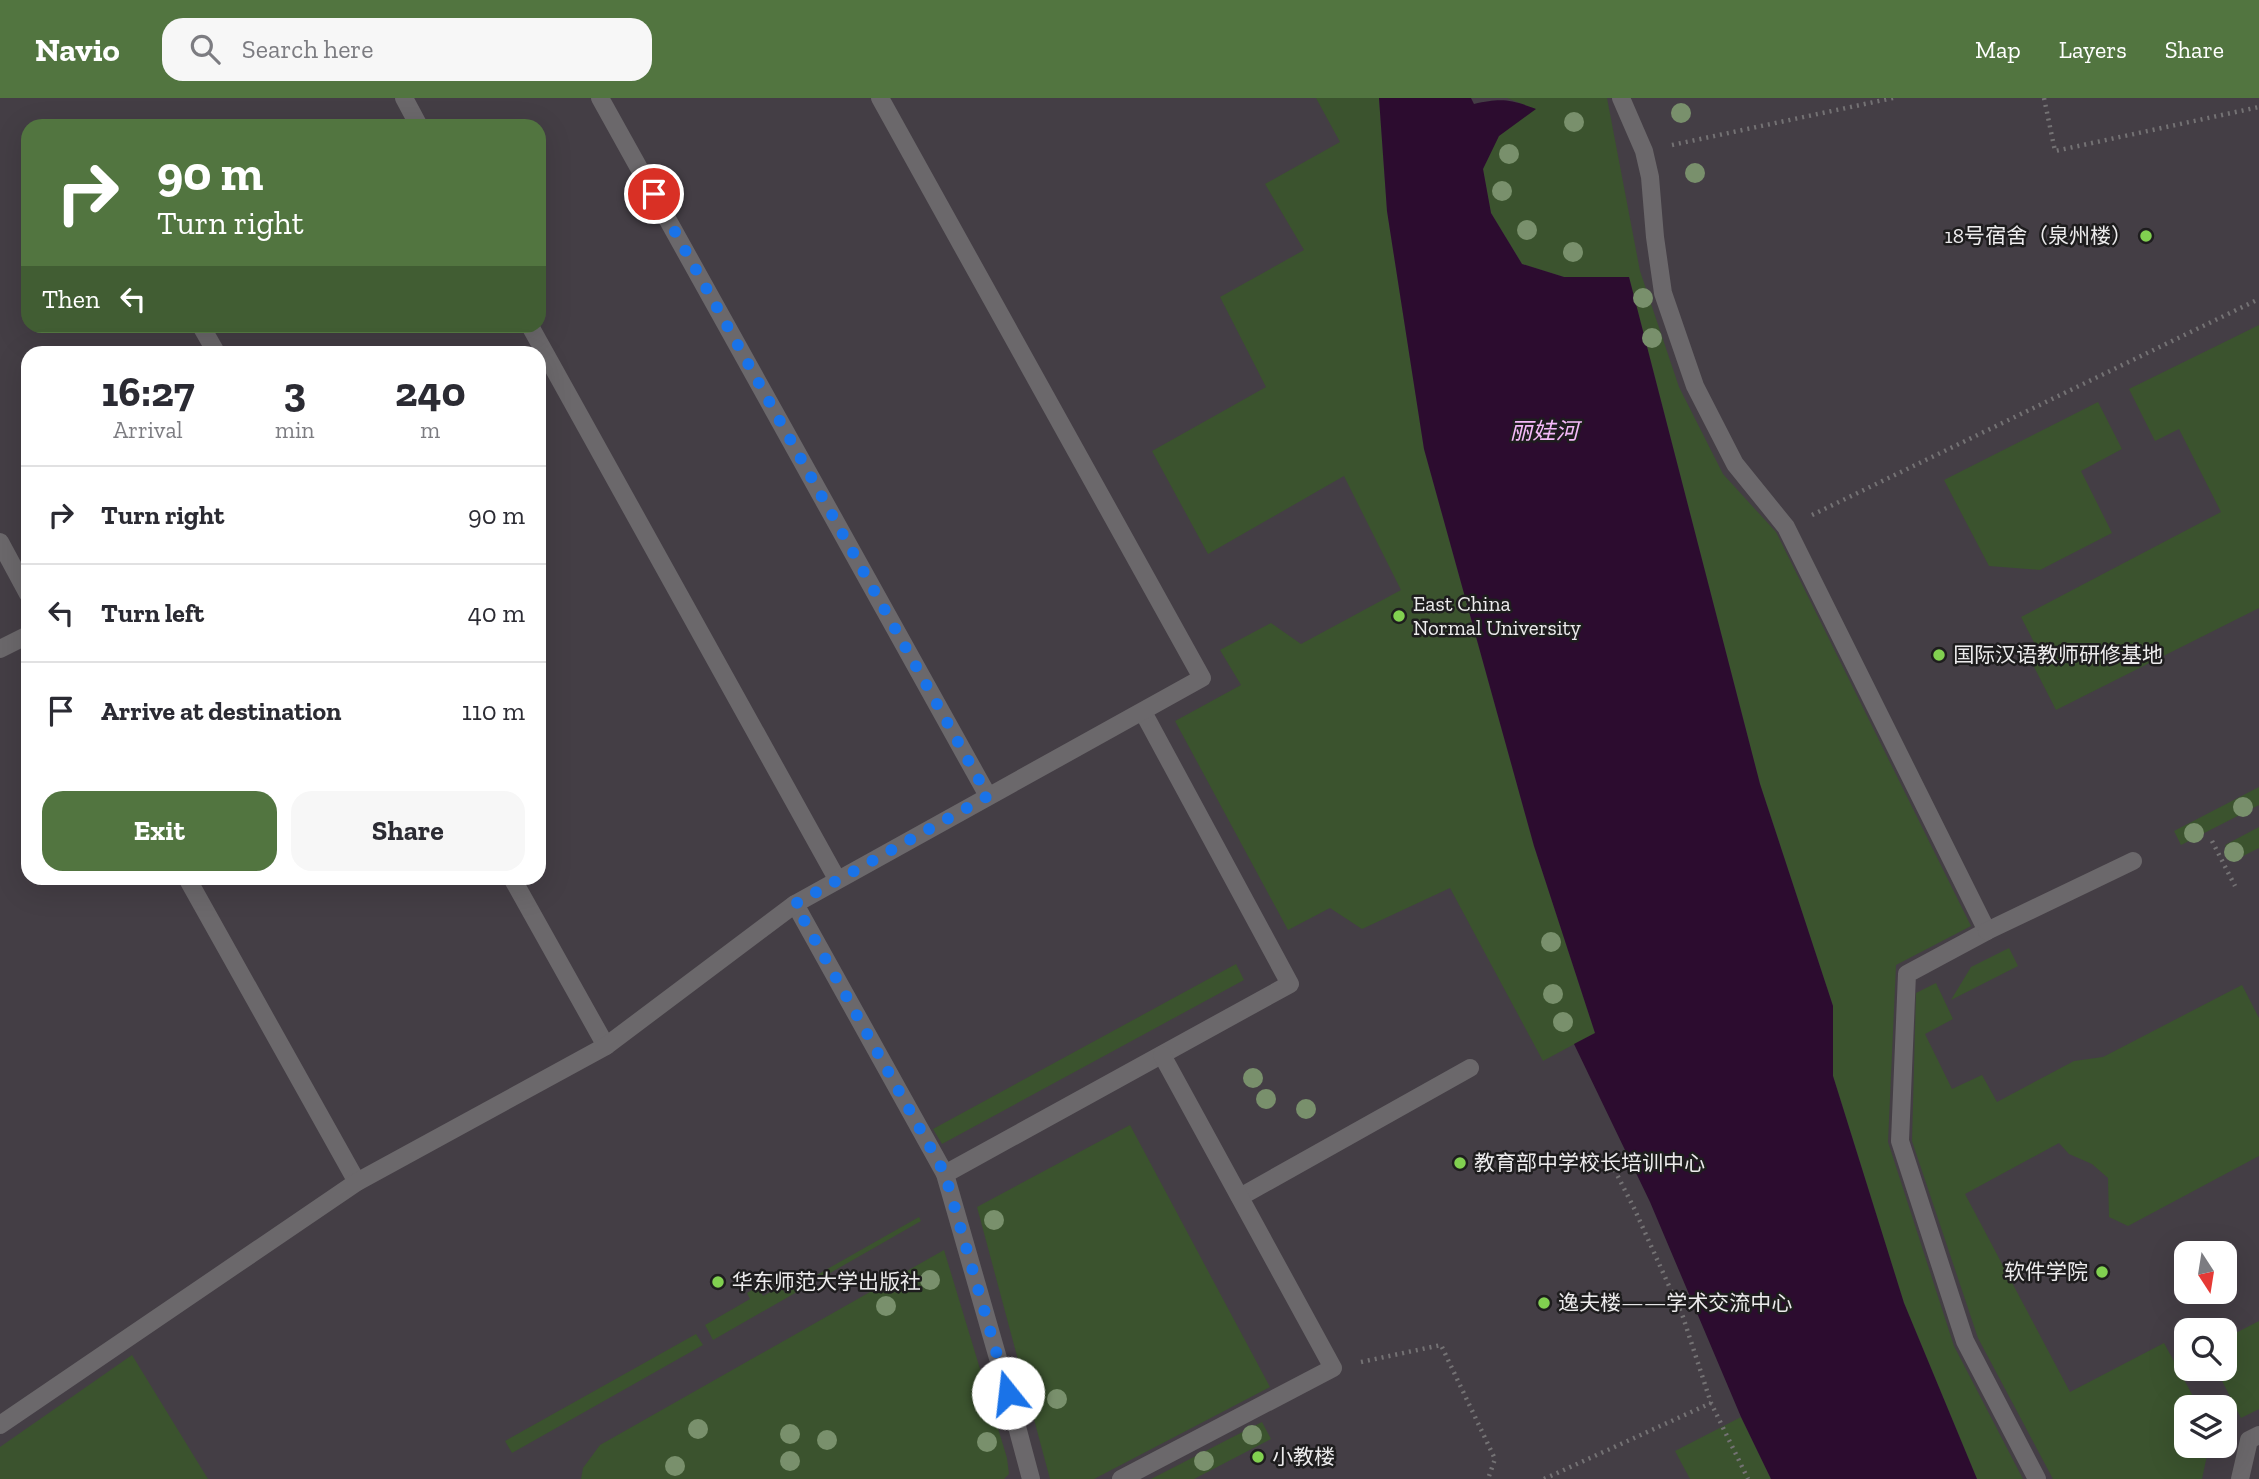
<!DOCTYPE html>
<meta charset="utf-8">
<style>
:root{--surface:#fff;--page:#f7f7f7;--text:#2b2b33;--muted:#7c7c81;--line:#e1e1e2;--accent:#527540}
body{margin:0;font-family:"Zilla Slab","Noto Sans SC",serif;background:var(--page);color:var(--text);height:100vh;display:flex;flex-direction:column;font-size:26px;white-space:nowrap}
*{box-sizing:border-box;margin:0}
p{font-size:23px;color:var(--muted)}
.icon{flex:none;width:38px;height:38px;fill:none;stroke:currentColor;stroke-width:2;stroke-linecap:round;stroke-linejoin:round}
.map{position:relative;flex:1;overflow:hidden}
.panel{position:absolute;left:21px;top:248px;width:525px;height:539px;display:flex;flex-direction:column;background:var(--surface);border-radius:21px;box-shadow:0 7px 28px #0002}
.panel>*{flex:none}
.top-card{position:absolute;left:21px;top:21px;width:525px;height:214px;border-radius:21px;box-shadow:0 7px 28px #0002;background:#527540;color:#fff;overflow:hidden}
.needle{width:46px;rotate:168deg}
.buttons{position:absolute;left:2174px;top:1143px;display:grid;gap:14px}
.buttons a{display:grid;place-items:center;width:63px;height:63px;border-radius:14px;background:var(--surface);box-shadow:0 7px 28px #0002;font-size:35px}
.pin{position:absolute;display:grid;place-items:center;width:60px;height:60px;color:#fff;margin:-30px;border:4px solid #fff;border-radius:50%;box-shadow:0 2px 7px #0007}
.me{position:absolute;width:77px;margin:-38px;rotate:344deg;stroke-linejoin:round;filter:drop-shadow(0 0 5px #0008)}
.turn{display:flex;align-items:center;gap:24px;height:147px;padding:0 21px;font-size:32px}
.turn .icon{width:91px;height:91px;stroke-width:2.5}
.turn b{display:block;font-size:49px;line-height:60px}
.then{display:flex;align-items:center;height:66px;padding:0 21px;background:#0003;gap:14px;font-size:26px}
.eta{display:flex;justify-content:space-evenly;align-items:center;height:119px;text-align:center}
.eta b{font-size:42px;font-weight:800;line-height:49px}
.button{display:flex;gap:14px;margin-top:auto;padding:14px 21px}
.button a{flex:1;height:80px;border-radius:21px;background:var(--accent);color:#fff;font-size:28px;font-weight:800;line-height:80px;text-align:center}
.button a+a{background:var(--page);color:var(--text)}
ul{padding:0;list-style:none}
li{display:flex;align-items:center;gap:21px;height:98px;padding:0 21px;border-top:2px solid var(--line)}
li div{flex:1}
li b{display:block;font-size:26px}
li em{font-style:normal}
header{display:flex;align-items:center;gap:42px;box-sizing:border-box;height:98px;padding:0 35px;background:var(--accent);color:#fff}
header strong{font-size:33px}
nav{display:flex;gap:38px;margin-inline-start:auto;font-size:24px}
.search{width:490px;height:63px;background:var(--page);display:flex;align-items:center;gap:18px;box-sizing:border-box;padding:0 24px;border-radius:21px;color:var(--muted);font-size:26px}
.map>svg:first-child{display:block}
.built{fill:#443e45;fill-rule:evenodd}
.green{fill:#3b532e}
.water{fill:#2c0c2f}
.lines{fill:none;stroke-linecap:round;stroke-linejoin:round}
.path{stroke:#747274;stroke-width:4.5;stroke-dasharray:2 5;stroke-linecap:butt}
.lane{stroke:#6b686b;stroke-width:18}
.tree{fill:#79906c}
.route{stroke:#1a73e8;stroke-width:12;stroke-dasharray:0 21.6}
.poi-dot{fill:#81d050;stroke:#1e1d1e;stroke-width:2.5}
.labels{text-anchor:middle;stroke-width:5;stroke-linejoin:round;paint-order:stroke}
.poi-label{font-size:21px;fill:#ecebec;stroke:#1e1d1e;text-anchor:start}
.water-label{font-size:23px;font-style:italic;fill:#f4baf8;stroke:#1e1d1e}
</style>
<header>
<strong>Navio</strong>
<div class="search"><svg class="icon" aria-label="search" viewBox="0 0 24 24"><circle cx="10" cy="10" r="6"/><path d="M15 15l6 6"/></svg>Search here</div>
<nav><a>Map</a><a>Layers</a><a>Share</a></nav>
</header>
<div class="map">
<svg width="2259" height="1381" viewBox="0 0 2259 1381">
<rect width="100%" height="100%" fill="#383538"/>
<path class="built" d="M0,0H2259V1381H0ZM28,28H539V228H28ZM28,256H539V780H28ZM2186,1155H2224V1194H2186ZM2186,1232H2224V1270H2186ZM2186,1309H2224V1348H2186Z"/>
<g class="green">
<path d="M1316,0H1379L1387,113L1424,351L1534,748L1595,935L1543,963L1450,790L1362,831L1330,810L1288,832L1175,623L1241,587L1220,552L1271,525L1301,546L1401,492L1344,378L1208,456L1152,353L1266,289L1220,199L1304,152L1265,86L1340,44Z"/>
<path d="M1507,0H1607L1640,173L1679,289L1723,376L1776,434L1971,828L1896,867L1888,1044L1954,1248L2023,1381H1977L1904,1205L1833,978V908L1760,686L1629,179H1564L1522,166L1491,115L1483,71L1498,38L1535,11Z"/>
<path d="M2259,227V510L2056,612L2029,559L2039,554L2021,519L2221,414L2179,331L2155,343L2129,291Z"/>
<path d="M2098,304L2122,351L2081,373L2112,435L2040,472L1989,468L1944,382Z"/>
<path d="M2259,689V707L2181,747L2174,733Z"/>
<path d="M2259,729V750L2233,763L2225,747Z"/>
<path d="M2009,850L2018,868L1951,902L1971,869Z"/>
<path d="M1236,866L1244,882L942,1046L933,1031Z"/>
<path d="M1936,885L1953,921L1925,936L1952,991L1982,977L1997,1004L2074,963L2103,959L2242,887L2259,920V1058L2128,1128L2109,1119L2108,1080L2092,1066L2069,1056L2059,1045L1965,1096L2070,1294L2164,1245L2199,1309H2186V1348H2209L2202,1381H2053L1978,1240L1912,1043L1916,895Z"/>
<path d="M1130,1027L1270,1289L1094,1381H1050L977,1109Z"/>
<path d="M919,1119L921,1123L713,1242L705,1227L750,1201L747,1195L758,1188L763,1198L781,1188L785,1195Z"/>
<path d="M944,1152L1007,1360L1009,1376L1004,1381H581L583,1370L600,1347Z"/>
<path d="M2259,1223V1311L2241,1320L2216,1271L2224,1270V1241Z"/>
<path d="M696,1236L703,1247L512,1355L505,1343Z"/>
<path d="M132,1257L208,1381H0V1349Z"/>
<path d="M1741,1319L1771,1381H1690L1675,1353Z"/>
<path d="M1262,1324L1271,1341L1194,1381H1151Z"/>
</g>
<path class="water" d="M1379,0H1471L1474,6C1501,0 1510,1 1536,11L1499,38L1483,71L1491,115L1522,166L1564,179H1629L1760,686L1833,908V978L1904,1205L1977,1381H1771L1741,1319L1650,1104L1574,946L1595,935L1534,748L1424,351L1387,113Z"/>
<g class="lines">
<g class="path">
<path d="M2044,0L2055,53L2259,9"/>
<path d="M1672,47L1893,0"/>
<path d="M1812,417L2259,201"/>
<path d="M2212,743L2235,788"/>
<path d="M1605,1053L1634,1110L1683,1219L1711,1305L1748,1381"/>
<path d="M1361,1264L1441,1247L1495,1361L1488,1381"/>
<path d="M1544,1381L1711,1305"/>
</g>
<g class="lane">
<path d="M404,0L419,28"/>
<path d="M600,0L988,698"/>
<path d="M1621,0L1644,53L1650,79L1655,139L1663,195L1695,288L1735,366L1786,429L1987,833L1907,876L1900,1043L1965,1243L2037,1381"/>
<path d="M201,228L217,256"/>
<path d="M530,228L837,781"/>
<path d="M0,444L28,496"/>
<path d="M0,551L28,537"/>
<path d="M187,780L357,1084"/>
<path d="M512,780L606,948"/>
<path d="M795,806L945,1076L1008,1295L1031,1381"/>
<path d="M1987,833L2133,763"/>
<path d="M945,1076L1290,886L1143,614"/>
<path d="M1240,1099L1470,970"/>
<path d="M0,1327L357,1084L606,948L795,806L1202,580L880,0"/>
<path d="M1121,1381L1333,1270L1162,957"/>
<path d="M2240,1381L2249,1342L2259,1337"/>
</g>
</g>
<g class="tree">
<circle cx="1681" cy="15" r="10"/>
<circle cx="1574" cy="24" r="10"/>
<circle cx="1509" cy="56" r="10"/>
<circle cx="1695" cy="75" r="10"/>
<circle cx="1502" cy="93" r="10"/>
<circle cx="1527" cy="132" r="10"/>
<circle cx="1573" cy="154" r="10"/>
<circle cx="1643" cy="200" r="10"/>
<circle cx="1652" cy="240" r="10"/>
<circle cx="2243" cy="709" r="10"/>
<circle cx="2194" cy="735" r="10"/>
<circle cx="2234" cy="754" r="10"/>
<circle cx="1551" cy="844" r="10"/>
<circle cx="1553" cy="896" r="10"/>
<circle cx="1563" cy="924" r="10"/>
<circle cx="1253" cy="980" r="10"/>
<circle cx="1266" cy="1001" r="10"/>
<circle cx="1306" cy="1011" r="10"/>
<circle cx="994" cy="1122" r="10"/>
<circle cx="930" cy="1182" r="10"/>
<circle cx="886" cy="1208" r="10"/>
<circle cx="1057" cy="1301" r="10"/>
<circle cx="698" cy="1331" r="10"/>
<circle cx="790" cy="1336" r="10"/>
<circle cx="1252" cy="1337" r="10"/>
<circle cx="827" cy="1342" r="10"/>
<circle cx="987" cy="1344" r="10"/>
<circle cx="790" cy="1363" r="10"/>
<circle cx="1204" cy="1363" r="10"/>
<circle cx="675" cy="1368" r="10"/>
</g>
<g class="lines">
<path class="route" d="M654,96L988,698L795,806L945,1076L1008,1295"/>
</g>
<g class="poi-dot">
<circle cx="2146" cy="138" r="7"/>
<circle cx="1399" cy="518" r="7"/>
<circle cx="1939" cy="557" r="7"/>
<circle cx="1460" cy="1065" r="7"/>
<circle cx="2102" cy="1174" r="7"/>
<circle cx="718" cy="1184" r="7"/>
<circle cx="1544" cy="1205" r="7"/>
<circle cx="1258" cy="1359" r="7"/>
</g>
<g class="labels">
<g class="poi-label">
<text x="2132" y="145" text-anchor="end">18号宿舍（泉州楼）</text>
<text x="1413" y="513">East China<tspan x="1413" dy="24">Normal University</tspan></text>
<text x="1953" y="564">国际汉语教师研修基地</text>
<text x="1474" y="1072">教育部中学校长培训中心</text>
<text x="2088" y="1181" text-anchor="end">软件学院</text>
<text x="732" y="1191">华东师范大学出版社</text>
<text x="1558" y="1212">逸夫楼——学术交流中心</text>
<text x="1272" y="1366">小教楼</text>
</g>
<g class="water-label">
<text x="1544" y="341">丽娃河</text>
</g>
</g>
</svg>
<div class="buttons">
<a><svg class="needle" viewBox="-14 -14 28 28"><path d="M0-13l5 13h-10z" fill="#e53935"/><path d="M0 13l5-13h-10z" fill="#7c7c81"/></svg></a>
<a><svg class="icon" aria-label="search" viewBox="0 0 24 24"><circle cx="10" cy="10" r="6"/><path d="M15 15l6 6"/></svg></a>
<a><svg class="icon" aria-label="layers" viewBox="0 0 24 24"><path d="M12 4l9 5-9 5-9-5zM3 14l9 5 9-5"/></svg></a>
</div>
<div class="pin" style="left:654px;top:96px;background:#d93025"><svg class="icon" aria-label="arrive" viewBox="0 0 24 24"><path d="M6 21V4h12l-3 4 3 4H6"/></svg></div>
<svg class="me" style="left:1008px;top:1295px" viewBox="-20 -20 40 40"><circle r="19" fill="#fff"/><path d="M0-13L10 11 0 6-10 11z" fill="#1a73e8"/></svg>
<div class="top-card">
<div class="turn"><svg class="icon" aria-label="right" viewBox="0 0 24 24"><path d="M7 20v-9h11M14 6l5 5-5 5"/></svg><div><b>90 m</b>Turn right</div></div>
<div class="then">Then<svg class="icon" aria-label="left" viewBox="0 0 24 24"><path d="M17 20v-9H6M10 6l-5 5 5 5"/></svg></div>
</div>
<section class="panel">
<div class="eta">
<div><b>16:27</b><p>Arrival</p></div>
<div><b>3</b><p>min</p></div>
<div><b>240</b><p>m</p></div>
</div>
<ul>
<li><svg class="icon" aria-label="right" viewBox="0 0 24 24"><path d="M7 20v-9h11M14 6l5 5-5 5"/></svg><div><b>Turn right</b></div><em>90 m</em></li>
<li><svg class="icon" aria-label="left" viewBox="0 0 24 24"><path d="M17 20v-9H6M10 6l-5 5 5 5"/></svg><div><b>Turn left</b></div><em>40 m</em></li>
<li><svg class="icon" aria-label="arrive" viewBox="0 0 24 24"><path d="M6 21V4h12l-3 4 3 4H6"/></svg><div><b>Arrive at destination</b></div><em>110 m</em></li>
</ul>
<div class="button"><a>Exit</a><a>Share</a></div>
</section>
</div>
